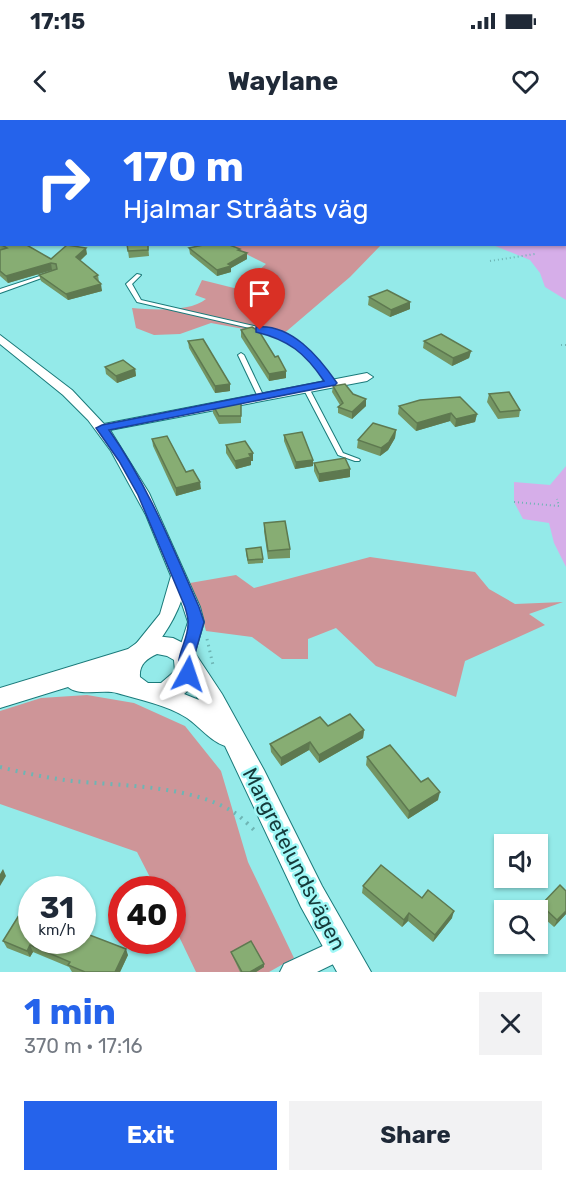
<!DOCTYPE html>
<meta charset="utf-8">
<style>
:root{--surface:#fff;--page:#f2f2f3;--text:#1f2937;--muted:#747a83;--accent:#2563eb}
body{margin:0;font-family:Rubik,sans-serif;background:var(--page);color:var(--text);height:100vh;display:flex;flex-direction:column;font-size:22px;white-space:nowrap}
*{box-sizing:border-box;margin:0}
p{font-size:20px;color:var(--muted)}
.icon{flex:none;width:33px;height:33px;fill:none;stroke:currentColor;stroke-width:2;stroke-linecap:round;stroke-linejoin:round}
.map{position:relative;height:852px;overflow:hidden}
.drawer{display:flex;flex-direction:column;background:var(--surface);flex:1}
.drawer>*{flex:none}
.top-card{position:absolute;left:0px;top:0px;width:567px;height:126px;box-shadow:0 2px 4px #0004;background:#2563eb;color:#fff;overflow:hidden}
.buttons{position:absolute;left:494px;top:714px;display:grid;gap:12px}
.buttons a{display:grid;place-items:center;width:54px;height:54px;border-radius:0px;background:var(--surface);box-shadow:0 2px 4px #0004;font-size:30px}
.speed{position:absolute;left:18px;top:756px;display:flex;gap:12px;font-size:30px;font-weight:700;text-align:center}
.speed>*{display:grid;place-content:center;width:78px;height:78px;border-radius:50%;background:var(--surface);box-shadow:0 2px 4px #0004;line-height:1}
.speed small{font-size:15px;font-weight:400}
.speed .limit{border:9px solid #d22;background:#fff;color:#111}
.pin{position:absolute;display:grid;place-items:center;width:51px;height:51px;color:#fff;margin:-62px -26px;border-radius:50% 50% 50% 0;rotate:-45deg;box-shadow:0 0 6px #0007}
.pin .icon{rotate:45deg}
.me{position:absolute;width:66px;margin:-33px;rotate:5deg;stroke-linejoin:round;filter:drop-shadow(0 0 4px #0008)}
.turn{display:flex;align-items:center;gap:21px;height:126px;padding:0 24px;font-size:27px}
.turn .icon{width:78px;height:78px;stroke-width:2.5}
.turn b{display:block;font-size:42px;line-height:51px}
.round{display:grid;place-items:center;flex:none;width:63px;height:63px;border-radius:0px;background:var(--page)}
.headline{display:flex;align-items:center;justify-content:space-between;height:102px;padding:0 24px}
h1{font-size:36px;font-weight:700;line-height:45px;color:var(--accent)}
.cta{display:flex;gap:12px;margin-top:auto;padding:12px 24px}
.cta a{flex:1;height:69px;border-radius:0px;background:var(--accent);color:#fff;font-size:24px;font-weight:700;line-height:69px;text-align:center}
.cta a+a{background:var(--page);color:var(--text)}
.status{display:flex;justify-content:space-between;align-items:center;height:42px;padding:0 30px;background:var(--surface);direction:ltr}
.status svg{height:16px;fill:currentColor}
header{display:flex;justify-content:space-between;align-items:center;height:78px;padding:0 24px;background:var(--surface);font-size:27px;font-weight:700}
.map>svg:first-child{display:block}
.green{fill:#ce9598}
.water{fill:#d6aee9}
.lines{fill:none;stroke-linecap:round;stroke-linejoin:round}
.lane-casing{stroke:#1a7a7a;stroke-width:2}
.street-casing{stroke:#1a7a7a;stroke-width:2}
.secondary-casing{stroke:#1a7a7a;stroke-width:2}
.path-far3{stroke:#6eb5b4;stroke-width:1.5;stroke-dasharray:1 2;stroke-linecap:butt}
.path-far2{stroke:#6eb5b4;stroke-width:2;stroke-dasharray:1 3;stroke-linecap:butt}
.path-far1{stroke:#6eb5b4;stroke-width:3;stroke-dasharray:1.5 4.5;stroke-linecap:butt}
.path{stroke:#6eb5b4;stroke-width:4;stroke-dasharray:2 6;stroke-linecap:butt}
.lane{fill:#fff;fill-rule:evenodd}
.street{fill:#fff;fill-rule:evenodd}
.secondary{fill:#fff;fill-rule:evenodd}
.wall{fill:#749563}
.shaded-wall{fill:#5e7950}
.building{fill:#87ad73;stroke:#5e7950;stroke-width:1.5}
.route{fill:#2563eb;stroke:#184099;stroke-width:1.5}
.labels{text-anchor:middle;stroke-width:5;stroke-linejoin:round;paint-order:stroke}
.near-street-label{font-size:21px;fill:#153a3a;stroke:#a1f8f7}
</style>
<div class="status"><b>17:15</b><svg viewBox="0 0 49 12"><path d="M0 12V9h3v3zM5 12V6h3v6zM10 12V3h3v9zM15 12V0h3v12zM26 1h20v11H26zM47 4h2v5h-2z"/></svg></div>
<header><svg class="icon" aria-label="back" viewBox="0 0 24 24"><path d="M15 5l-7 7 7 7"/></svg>Waylane<svg class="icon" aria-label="heart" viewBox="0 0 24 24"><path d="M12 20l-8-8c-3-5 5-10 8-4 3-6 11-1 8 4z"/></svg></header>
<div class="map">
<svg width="566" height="852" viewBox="0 0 566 852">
<rect width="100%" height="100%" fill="#94eae9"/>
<g class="green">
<path d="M238,125H381L350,157L281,216L211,203L180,214L154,215L136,208L132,188C152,190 191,192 206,179L195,175L202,160L238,169L266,144L232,127Z"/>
<path d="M370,437L475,452L489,469L515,484L563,482L529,494L545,505L465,541L456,577L376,546L336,508L308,519V539H282L252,517L206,511L198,482L190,463L236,455L254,468Z"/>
<path d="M87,575L134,583L185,606L221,651L248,742L294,838L269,852H196L173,804L172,770L156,769L137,732L0,684V591L41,578Z"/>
</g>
<g class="water">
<path d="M298,0H566V180L545,167L540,153L530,140L493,125L566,124V2Z"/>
<path d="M566,346V447L554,423L549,403L523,399L514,382V362L550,365Z"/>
</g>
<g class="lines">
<g class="lane-casing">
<g id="lane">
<path d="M46,154L50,155L0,173V169Z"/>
<path d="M137,154L141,155L132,164L141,180L280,212C303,224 319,242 334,263L331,265L329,264C315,243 299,226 276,214L137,182L126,164Z"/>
<path d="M241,233L244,235L264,277L263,278L261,279L258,277L238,235Z"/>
<path d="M306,266L309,268L343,333L359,339L360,340L359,341H355L338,335L303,268Z"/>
</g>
</g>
<g class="street-casing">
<g id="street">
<rect x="0" y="7" width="2" height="4"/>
<rect x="0" y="69" width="2" height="6"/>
<path d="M0,215L72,270L104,304L367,253L373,257L367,261L110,310L149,373L200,487L204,502L192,542L186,544L180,542L177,537L188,502L181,481C176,496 153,541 135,535L133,530L135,525L160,494L171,456L146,395L111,331L88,300L63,275L0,224Z"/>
<path d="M340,818L348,821L351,829L348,837L317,852H280L284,844Z"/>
</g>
</g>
<g class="secondary-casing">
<path id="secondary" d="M156,516L173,518L191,527L222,574L264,650L322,766L371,852H337L301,787L225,626C210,621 200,607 187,598C167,585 140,580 117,573C102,569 80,577 68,567L0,588V568L128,529L138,522ZM157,534L167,536L174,540L175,551L161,563H148L140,557C139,545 146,539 157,534ZM191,568L199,580L184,574Z"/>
</g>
<path class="path-far3" d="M527,0L529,2"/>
<g class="path-far2">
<path d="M490,141L535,134"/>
<path d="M561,225H566"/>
<path d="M514,382L559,386L557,379"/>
</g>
<path class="path-far1" d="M207,519L213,545"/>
<path class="path" d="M0,647C24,653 48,658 72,661C123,666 195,665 238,695C244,700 250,706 255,711"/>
<use href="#lane" class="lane"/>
<use href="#street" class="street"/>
<use href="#secondary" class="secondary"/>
</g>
<g class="wall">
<path d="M0,0H33L30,2H2V5H0Z"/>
<path d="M0,111L51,139L87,134L80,141L98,155L99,162L102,171L68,180L41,161L39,155L53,150L8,163L0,156V130H1H0Z"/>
<path d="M127,124H148L149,136L129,138Z"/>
<path d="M189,128L240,130L247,139L231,148V152L217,156L190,134Z"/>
<path d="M369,177L410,189L390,197L368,185Z"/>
<path d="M241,210L275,237L286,258L269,261L241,217Z"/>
<path d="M188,221L230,264V271L215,273L189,228Z"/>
<path d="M424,221L471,231L469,238L452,246L423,228Z"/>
<path d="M105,247L135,249L136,256L117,263L106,254Z"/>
<path d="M333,266L353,274L366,286L352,299L338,293V287L340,285L332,272Z"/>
<path d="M489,274L520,290L519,297L498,299L487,282Z"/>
<path d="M241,283V303L219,304L213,293V285Z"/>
<path d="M399,286L477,294L475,302L455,307L450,301L416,311L398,294Z"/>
<path d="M396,310L395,318L388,330L380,336L357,328L358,320Z"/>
<path d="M284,315L313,340V346L295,349L284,321Z"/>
<path d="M152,319L186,352L201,369L176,376L153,326Z"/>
<path d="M226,325L253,333V341H251V345L236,349L226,333Z"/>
<path d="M314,343L350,357L319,362L314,351Z"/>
<path d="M264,403L290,429V438L268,439L264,411Z"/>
<path d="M246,433L263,439V443L248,444Z"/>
<path d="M328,606L364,610L363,618L319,643L309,630L281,646L271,632L270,624Z"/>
<path d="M367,637L421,662L438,680L408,699L366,645Z"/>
<path d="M363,766L422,778L452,798L433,822L408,801L402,807L362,773Z"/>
<path d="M541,785L566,794L554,807L537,792Z"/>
<path d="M32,820L128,835L120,852H72L69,847L33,832L30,837L7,828L3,821Z"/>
<path d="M231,832L264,844V847L256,852H240L232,835Z"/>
</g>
<g class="shaded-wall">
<path d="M86,128L87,134L77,143L76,137Z"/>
<path d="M247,133V139L231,148V152L217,156V150Z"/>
<path d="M51,143L52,150L8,163L6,156Z"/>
<path d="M101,164L102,171L68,180L66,174Z"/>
<path d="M410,182V189L390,197L391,190Z"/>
<path d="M471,231L469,238L452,246L453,238Z"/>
<path d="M135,249L136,256L117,263L116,256Z"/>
<path d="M286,251V258L269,261V254Z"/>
<path d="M230,264V271L215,273V266Z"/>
<path d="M366,279V286L352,299V292Z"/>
<path d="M451,293L450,301L416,311L417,303Z"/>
<path d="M477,294L475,302L455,307L456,299Z"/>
<path d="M396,310L395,318L388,330L380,336L381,328Z"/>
<path d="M253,333V341H251V345L236,349L235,341Z"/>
<path d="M313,340V346L295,349L296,342Z"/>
<path d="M350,349V357L319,362V354Z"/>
<path d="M200,362L201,369L176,376V368Z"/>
<path d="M364,610L363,618L319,643V635Z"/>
<path d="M310,622L309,630L281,646V638Z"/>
<path d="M440,672L438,680L408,699L409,691Z"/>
<path d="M3,749L6,756L0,766V754Z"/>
<path d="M454,791L452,798L433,822L435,815Z"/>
<path d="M566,791V794L554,807L557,800Z"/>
<path d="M409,793L408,801L402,807L404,800Z"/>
<path d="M30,825L33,832L30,837L27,831Z"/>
<path d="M126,829L128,835L120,852H115Z"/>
<path d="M264,844V847L256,852H250Z"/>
</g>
<g class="building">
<path d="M39,0H74L73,2H38Z"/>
<path d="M117,0H129L131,2H116Z"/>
<path d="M178,0H245L244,2H175Z"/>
<path d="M0,111L2,112V124H25L51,139L67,125L86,128L76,137L98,155L94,157L101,164L66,174L39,155L57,149L56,144L51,143L6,156L0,151V130L7,128L0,124Z"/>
<path d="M127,124H148V130L128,131Z"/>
<path d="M208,124H227L240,129L238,130L247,133L228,144L231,146L217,150L189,128Z"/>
<path d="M387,170L410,182L391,190L369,177Z"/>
<path d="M252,207L259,211L275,237L278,236L286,251L269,254L241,210Z"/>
<path d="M441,214L471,231L453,238L424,221Z"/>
<path d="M203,219L230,264L215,266L188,221Z"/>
<path d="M123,240L135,249L116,256L105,247Z"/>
<path d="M345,264L353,274L366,279L352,292L338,287L343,283L333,266Z"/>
<path d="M509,272L520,290L500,292L489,274Z"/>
<path d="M460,277L477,294L456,299L451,293L417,303L399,286L420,280Z"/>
<path d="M241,283V296H219L213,285Z"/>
<path d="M373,303L396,310L389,322L381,328L358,320Z"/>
<path d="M302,312L313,340L296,342L284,315Z"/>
<path d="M167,316L186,352L193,350L200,362L176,368L152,319Z"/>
<path d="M245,321L253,333L249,334L251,337L235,341L226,325Z"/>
<path d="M345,338L350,349L319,354L314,343Z"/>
<path d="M285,401L290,429L268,431L264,403Z"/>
<path d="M261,427L263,439L248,440L246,429Z"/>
<path d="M350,594L364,610L319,635L310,622L281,638L270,624L320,597L328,606Z"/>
<path d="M390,625L421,662L428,658L440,672L409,691L367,637Z"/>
<path d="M381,745L422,778L428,770L454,791L435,815L409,793L404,800L363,766Z"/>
<path d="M560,765L566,771V791L557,800L541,785Z"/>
<path d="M26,784L32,786V820H82V812L126,829L115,852H85L68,845L70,842L30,825L27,831L3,821Z"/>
<path d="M251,821L264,844L250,852H242L231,832Z"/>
</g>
<path class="route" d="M256,207C291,203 319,237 337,263L335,265L109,310C148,365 172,426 199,487L204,502L194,537L195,554L193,558L188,560L182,558C171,538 190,521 188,501C188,497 186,491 185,487L138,375L119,341L96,308L102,305L324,261C305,233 289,220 256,212Z"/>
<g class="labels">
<g class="near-street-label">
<text transform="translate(294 739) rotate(63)" y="7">Margretelundsvägen</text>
</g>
</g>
</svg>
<div class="buttons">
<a><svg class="icon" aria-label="sound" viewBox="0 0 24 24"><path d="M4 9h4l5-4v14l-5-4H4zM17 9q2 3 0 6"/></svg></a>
<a><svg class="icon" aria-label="search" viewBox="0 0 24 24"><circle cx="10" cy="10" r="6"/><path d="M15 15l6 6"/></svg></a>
</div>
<div class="speed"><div>31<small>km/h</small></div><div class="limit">40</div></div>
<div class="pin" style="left:260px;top:210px;background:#d93025"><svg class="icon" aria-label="arrive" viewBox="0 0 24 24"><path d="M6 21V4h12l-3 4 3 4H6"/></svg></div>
<svg class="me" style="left:188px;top:554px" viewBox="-20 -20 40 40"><path d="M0-17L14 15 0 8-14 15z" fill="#2563eb" stroke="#fff" stroke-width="4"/></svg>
<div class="top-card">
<div class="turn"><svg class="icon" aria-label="right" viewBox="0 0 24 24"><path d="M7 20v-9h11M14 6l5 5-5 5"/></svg><div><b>170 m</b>Hjalmar Strååts väg</div></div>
</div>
</div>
<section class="drawer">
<div class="headline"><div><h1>1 min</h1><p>370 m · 17:16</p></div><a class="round"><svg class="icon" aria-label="close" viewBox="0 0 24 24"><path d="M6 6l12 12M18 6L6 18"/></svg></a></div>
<div class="cta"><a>Exit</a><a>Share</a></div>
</section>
